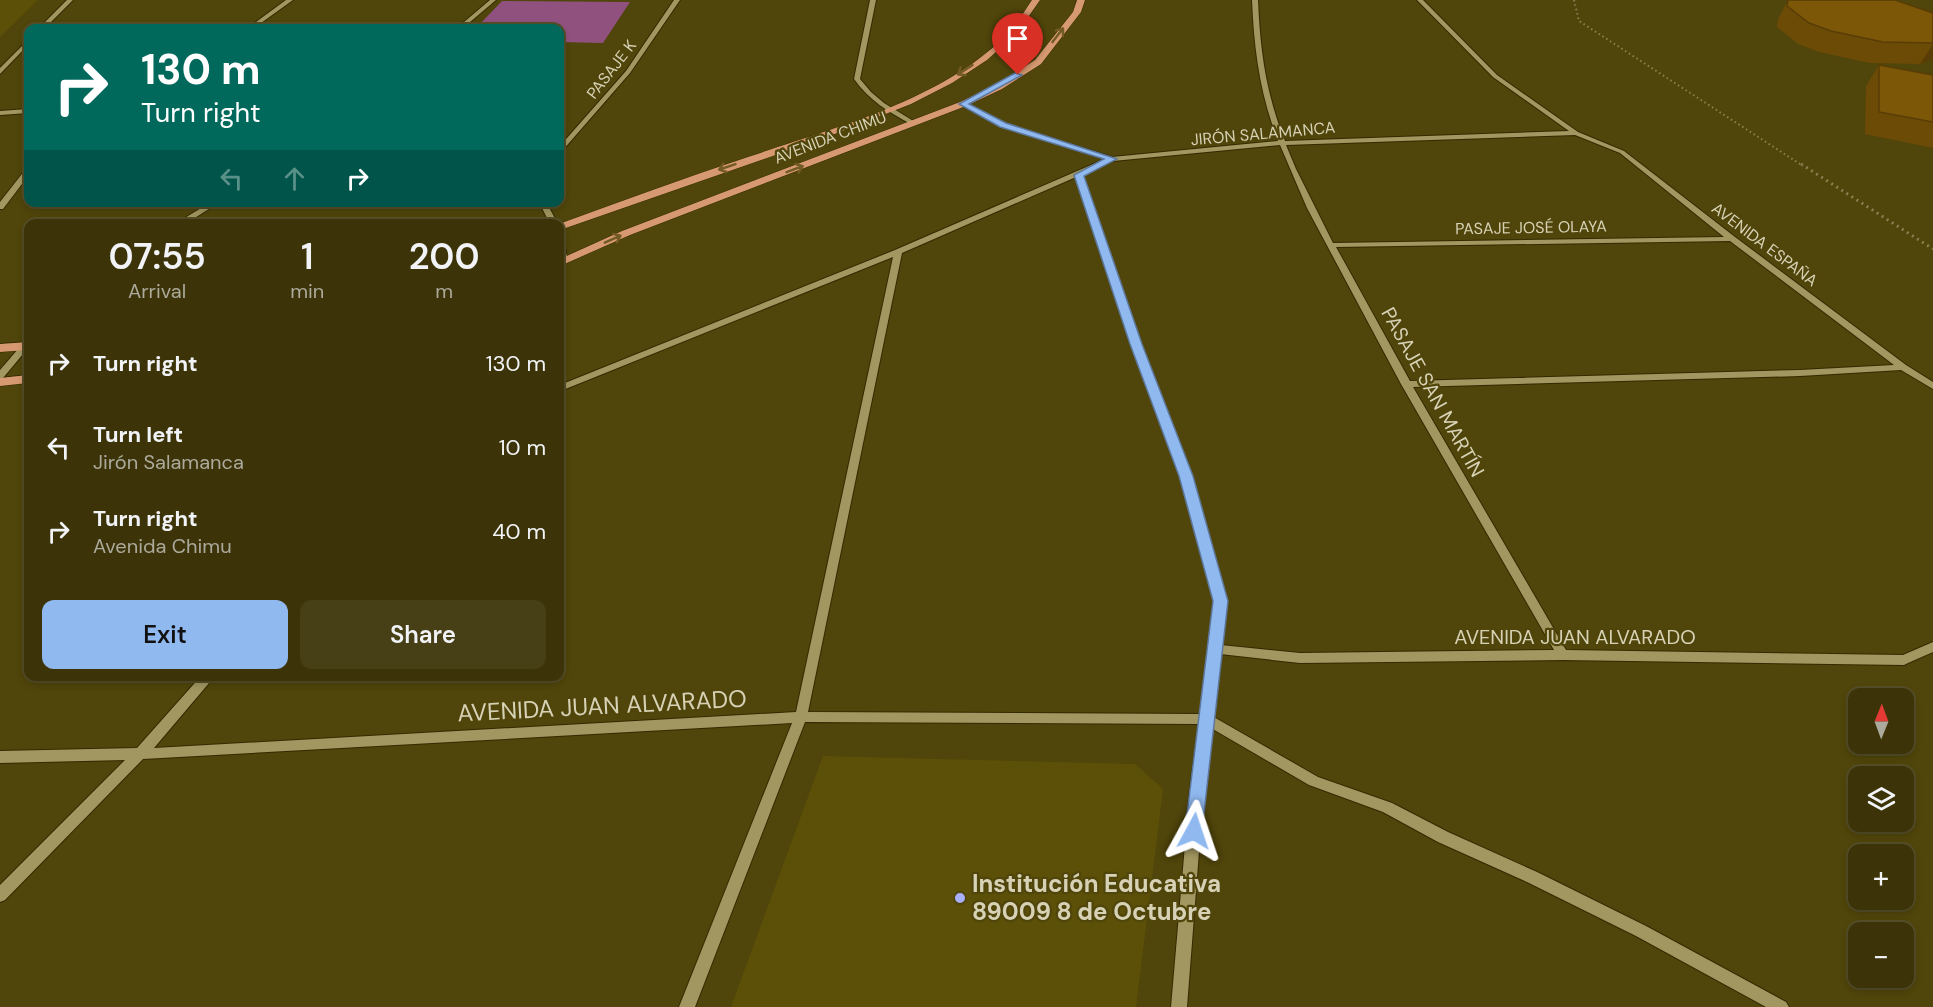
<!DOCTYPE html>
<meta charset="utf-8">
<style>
:root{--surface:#3c3408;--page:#473f16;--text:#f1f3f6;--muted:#acaa9c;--line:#554f29;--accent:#90b9f0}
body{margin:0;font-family:"DM Sans",sans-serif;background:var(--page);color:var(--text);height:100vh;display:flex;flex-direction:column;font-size:22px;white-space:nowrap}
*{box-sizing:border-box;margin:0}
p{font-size:20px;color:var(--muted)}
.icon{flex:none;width:33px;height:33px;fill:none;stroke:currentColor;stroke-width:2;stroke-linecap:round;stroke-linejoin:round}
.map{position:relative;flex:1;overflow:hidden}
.details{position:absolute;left:24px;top:219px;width:540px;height:462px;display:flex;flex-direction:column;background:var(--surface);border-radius:12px;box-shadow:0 3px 9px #0003,0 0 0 2px var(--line)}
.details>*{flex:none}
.banner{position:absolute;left:24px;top:24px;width:540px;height:183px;border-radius:12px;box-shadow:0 3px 9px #0003,0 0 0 2px var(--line);background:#00695c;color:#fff;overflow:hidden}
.needle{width:39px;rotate:1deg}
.controls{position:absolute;left:1848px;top:688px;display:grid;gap:12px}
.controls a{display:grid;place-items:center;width:66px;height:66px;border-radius:12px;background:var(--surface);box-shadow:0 3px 9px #0003,0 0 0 2px var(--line);font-size:30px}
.pin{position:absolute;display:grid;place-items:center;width:51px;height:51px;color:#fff;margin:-62px -26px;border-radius:50% 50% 50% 0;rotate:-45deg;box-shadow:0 0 6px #0007}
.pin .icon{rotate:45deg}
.me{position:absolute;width:66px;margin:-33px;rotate:5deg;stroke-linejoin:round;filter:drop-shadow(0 0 4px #0008)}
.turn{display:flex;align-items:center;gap:21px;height:126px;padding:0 18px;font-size:27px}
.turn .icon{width:78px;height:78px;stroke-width:2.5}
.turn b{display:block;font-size:42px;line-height:51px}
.lanes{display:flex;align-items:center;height:57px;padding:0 18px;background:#0003;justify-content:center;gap:30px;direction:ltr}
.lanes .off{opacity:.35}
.eta{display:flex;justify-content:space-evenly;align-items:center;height:102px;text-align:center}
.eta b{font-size:36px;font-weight:600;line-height:42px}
.cta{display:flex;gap:12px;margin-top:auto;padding:12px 18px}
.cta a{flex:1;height:69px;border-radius:12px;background:var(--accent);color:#111;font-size:24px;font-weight:600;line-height:69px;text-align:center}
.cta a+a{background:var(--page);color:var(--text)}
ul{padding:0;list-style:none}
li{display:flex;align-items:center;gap:18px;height:84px;padding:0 18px}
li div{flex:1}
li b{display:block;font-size:22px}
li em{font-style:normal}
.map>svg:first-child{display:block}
.built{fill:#5c5008}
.green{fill:#90517e}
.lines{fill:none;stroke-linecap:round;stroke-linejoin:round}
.minor-casing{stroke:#332b00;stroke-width:2}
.major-casing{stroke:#332b00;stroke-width:1}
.path-far1{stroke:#8a8153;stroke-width:2;stroke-dasharray:1.5 3;stroke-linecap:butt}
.path{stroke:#8a8153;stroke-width:3;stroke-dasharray:2 4;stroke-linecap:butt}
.minor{fill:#a29760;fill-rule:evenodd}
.major{fill:#d79971;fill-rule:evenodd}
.wall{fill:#6c4b07}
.shaded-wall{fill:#583d06}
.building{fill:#7d5708;stroke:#583d06;stroke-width:1.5}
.oneway{stroke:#725a24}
.route{fill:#90b9f0;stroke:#5e789c;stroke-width:1.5}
.poi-dot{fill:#a8b0fc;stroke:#50450a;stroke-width:2}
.labels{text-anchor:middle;stroke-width:4.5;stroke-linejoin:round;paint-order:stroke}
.far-street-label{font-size:16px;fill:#d7d2b6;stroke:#50450a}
.street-label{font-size:20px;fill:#d7d2b6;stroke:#50450a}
.near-street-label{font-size:24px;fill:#d7d2b6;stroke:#50450a}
.near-poi-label{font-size:24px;font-weight:bold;fill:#d7d2b6;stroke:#50450a;text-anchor:start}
</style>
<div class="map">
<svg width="1933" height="1007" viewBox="0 0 1933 1007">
<rect width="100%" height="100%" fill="#50450a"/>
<g class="built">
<path d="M0,0H38L0,37Z"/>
<path d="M823,756L1135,764L1163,789L1136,1007H731Z"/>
</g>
<path class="green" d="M502,1L630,2L603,43L560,42V28H476Z"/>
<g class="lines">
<g class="minor-casing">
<g id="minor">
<path d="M67,0H73L45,28H39Z"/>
<path d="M286,0H293L254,28H248Z"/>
<path d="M490,0H496L463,28H457Z"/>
<path d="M674,0H680L630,73L562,151L560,152V146L626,71Z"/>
<path d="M870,0H876L860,79L871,92L884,103L915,122V124H911C888,112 869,100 854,79Z"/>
<path d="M1252,0H1258C1260,50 1266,94 1285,141L1569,131L1493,77L1417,0H1423L1497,75L1578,132L1624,151L1735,237L1906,365L1933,382V389L1901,370L1800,376L1413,387L1566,650L1903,655L1933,642V652L1908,663L1904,665L1563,660L1300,663L1220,654L1212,716L1318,777L1392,803L1448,832L1537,872L1646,926L1786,1002L1789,1007H1766L1636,936L1527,882L1438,842L1383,812L1309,785L1211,728L1204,787L1187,1007H1171L1190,787L1199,724L805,722L695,1007H679L792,723L143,759L5,900L0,902V885L125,760L0,763V751L137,748L201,676H215L154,748L796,712L893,257L563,390L560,391V385L895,250L1105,159L1001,126L961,105V103H965L1005,124L1112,157L1278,141C1260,94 1254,50 1252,0ZM1575,135L1620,153L1724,237L1333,243L1296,169L1286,145ZM1280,145L1307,208L1401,384L1554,650L1300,653L1221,645L1227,601L1191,476L1140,344L1082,175L1113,161ZM1076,177L1132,344L1181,476L1215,601L1200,714L808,712L902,253ZM1730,241L1894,365L1800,370L1410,381L1336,247Z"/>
<path d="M28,40V45L0,74V68Z"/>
<path d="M28,109V113L0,115V111Z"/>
<path d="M25,170H28V176L3,209H0V202Z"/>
<path d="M211,202H220L185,224H175Z"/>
<path d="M539,202H546L558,224H550Z"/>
<path d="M560,241L564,243L568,262L560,268Z"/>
<path d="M28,340V348L3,378L0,379V370L25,341Z"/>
</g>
</g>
<g class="major-casing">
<g id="major">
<path d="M1032,0H1040L1017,33L987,60L952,83L911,104L827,137L560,230L559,224C622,201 685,178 748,157C833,128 948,99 1011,30C1019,21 1025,10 1032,0Z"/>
<path d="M1077,0H1085L1081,12L1041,64L1002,89L966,106L630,235L560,266V259L622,231L960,102L996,85L1035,60L1073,12Z"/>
<path d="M28,342V350L0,352V344Z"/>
<path d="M28,375V383L0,386V378Z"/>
</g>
</g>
<path class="path-far1" d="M1574,0L1579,21L1803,166"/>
<path class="path" d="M1801,164L1933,249"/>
<use href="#minor" class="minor"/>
<use href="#major" class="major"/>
</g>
<g class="wall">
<path d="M1788,0L1898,1L1933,13V59L1920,64L1870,63L1819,52L1798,44L1777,27L1778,19Z"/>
<path d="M1879,65L1933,75V148L1865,134L1866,86Z"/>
</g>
<path class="shaded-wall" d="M1933,44V59L1920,64Z"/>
<g class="building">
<path d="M1788,0H1895L1933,13V43L1883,42L1831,31L1809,23L1787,6Z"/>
<path d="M1879,65L1933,75V122L1879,112Z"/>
</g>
<defs><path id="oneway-shaft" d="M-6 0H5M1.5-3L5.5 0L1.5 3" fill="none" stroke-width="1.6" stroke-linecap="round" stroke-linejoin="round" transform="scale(1.5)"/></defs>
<g class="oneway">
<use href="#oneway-shaft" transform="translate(1058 35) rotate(-52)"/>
<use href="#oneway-shaft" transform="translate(965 70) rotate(147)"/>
<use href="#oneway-shaft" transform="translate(727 167) rotate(161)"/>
<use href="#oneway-shaft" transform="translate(795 169) rotate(-21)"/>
<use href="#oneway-shaft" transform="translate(613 239) rotate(-24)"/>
</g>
<path class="route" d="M1015,73L1022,75L969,104L1006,123L1117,159L1084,176L1142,344L1193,476L1228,601L1202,831L1200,837L1194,839L1187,837L1185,831L1213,601L1179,476L1130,344L1074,175L1104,159L1000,127L959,104Z"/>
<circle class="poi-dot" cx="960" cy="898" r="6"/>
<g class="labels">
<g class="far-street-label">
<text transform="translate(611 69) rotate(-52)" y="6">PASAJE K</text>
<text transform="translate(1263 133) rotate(-5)" y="6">JIRÓN SALAMANCA</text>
<text transform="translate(830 137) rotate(-21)" y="6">AVENIDA CHIMU</text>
<text transform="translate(1531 227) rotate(-1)" y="6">PASAJE JOSÉ OLAYA</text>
<text transform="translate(1765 244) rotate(37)" y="6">AVENIDA ESPAÑA</text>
</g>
<g class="street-label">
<text transform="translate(1433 392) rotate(61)" y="7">PASAJE SAN MARTÍN</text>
<text x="1575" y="644">AVENIDA JUAN ALVARADO</text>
</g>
<g class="near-street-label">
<text transform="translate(602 706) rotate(-3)" y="8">AVENIDA JUAN ALVARADO</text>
</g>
<g class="near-poi-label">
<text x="972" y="892">Institución Educativa<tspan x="972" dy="28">89009 8 de Octubre</tspan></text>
</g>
</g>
</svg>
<div class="controls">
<a><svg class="needle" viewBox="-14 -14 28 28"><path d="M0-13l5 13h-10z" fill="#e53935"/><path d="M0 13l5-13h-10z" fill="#acaa9c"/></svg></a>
<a><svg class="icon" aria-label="layers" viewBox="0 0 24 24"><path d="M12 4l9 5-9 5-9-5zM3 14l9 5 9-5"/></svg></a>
<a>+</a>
<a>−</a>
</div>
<div class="pin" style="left:1018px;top:75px;background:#d93025"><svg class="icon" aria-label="arrive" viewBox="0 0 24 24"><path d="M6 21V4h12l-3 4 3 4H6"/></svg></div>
<svg class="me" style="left:1194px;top:831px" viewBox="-20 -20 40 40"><path d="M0-17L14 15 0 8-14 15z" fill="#90b9f0" stroke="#fff" stroke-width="4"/></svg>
<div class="banner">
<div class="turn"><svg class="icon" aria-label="right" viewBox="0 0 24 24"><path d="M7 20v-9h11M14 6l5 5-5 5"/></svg><div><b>130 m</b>Turn right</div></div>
<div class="lanes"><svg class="icon off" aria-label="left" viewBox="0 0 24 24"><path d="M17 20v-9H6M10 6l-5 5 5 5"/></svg><svg class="icon off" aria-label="ahead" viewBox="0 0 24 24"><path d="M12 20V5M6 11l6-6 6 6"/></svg><svg class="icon" aria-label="right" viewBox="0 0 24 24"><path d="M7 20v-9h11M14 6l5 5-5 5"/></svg></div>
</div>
<section class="details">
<div class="eta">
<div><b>07:55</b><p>Arrival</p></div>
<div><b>1</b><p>min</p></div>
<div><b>200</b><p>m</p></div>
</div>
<ul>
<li><svg class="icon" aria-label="right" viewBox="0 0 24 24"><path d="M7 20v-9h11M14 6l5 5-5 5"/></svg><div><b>Turn right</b></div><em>130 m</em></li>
<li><svg class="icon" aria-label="left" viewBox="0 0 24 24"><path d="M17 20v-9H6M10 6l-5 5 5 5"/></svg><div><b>Turn left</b><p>Jirón Salamanca</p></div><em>10 m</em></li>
<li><svg class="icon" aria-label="right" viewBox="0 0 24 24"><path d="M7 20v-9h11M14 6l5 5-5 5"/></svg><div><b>Turn right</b><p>Avenida Chimu</p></div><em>40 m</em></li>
</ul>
<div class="cta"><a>Exit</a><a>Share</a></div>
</section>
</div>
